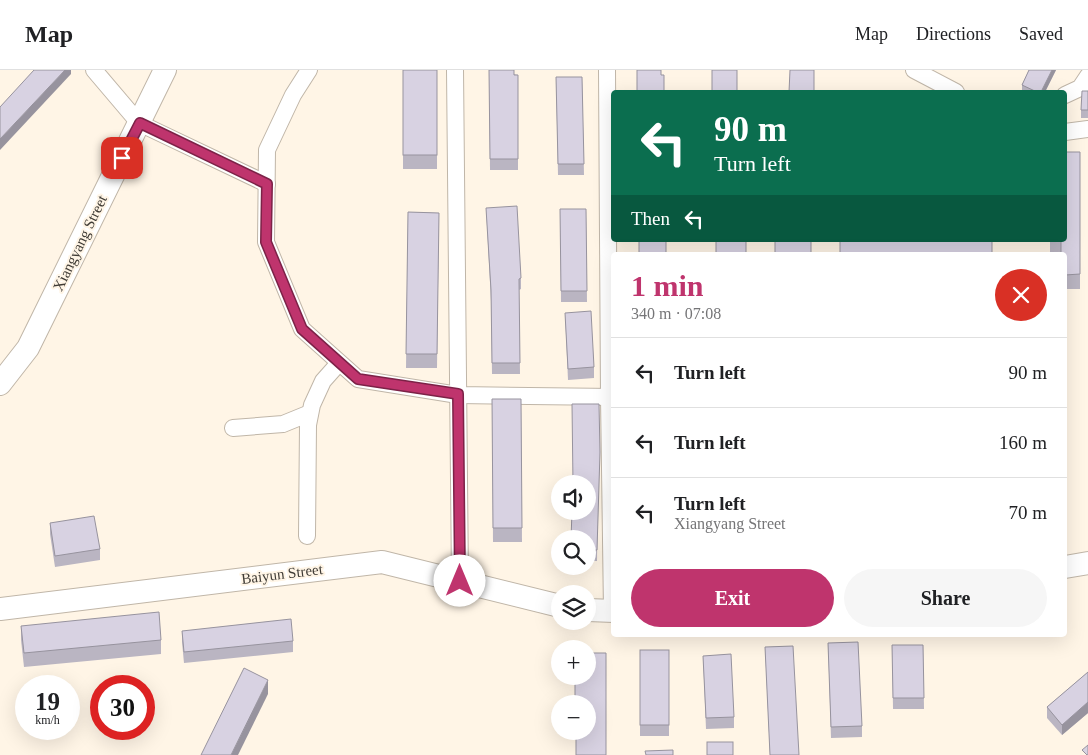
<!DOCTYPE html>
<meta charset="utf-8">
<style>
:root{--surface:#fff;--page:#f6f6f6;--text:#202124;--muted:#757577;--line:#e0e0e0;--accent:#bf346d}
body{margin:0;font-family:"Times New Roman",serif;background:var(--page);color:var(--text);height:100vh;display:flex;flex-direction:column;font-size:19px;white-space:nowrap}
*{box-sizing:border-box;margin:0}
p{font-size:16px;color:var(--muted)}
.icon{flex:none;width:28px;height:28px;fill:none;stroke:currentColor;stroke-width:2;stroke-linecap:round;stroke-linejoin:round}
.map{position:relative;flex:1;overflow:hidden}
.side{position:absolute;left:611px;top:182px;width:456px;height:385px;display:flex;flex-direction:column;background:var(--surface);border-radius:5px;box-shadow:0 5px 20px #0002}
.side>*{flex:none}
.top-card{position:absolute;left:611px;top:20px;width:456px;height:152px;border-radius:5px;box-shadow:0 5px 20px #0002;background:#0b6e4f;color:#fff;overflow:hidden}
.buttons{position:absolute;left:551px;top:405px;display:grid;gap:10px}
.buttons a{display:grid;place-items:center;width:45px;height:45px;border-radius:50%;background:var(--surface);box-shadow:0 5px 20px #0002;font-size:25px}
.speed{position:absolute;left:15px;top:605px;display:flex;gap:10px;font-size:25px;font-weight:700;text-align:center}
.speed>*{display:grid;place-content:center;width:65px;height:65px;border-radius:50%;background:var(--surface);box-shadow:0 5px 20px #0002;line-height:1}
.speed small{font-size:12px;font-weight:400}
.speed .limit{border:8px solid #d22;background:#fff;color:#111}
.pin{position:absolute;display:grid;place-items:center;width:42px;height:42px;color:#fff;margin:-21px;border-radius:10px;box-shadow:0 2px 8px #0006}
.me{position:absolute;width:55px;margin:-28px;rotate:0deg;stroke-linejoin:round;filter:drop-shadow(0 0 4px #0008)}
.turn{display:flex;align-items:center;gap:18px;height:105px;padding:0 20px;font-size:22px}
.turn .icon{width:65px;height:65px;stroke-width:2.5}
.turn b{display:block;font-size:35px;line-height:42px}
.then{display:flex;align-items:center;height:48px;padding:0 20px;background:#0003;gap:10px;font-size:19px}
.round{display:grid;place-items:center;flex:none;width:52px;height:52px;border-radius:26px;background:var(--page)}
.headline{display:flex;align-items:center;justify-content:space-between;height:85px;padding:0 20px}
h1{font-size:30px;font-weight:600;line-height:38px;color:var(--accent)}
.primary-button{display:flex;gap:10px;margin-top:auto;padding:10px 20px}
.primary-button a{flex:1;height:58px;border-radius:30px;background:var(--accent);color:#fff;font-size:20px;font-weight:600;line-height:58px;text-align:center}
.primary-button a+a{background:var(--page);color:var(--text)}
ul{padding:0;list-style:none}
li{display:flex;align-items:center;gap:15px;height:70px;padding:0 20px;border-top:1px solid var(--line)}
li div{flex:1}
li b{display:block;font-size:19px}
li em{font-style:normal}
header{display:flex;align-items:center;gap:30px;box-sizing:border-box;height:70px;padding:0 25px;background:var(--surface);border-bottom:1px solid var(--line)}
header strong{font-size:24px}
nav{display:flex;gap:28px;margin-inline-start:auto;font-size:18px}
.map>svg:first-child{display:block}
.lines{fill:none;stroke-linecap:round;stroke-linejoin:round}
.street-casing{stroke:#c0b6a8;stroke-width:18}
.secondary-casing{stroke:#c0b6a8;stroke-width:24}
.street{stroke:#fff;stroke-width:16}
.secondary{stroke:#fff;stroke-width:22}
.wall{fill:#bab5c2}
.shaded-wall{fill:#97939e}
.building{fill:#d8d2e2;stroke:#97939e}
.route-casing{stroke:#7c2247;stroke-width:12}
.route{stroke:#bf346d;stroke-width:9}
.labels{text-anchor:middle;stroke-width:4;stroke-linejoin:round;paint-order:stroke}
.street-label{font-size:15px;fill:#3f3b35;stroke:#fff5e6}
</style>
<header>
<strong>Map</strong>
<nav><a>Map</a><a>Directions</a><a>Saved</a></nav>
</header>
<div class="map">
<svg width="1088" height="685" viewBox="0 0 1088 685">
<rect width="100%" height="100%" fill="#fff5e6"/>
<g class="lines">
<g class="street-casing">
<g id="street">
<path d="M94,0L139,53L267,114"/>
<path d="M309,0L293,25L267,80L266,172L302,259L358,309L458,325L614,327"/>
<path d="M455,0L460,511"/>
<path d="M607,0L609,327L612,541"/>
<path d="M914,0L956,22"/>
<path d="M1065,25L1080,18L1088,6"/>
<path d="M1065,62L1088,59"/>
<path d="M233,358L283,354L310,343"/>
<path d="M307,466L308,355L312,335L323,311L339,293"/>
</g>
</g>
<g class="secondary-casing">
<g id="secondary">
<path d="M0,314L28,278L165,0"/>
<path d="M1065,497L1088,493"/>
<path d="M0,539L382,492L560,536"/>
<path d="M588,540L614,541"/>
</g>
</g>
<use href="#street" class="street"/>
<use href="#secondary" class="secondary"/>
</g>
<g class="wall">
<rect x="403" y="0" width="34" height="99"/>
<path d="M489,0L518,5V100H490Z"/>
<path d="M1029,0H1056L1045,22H1022V15Z"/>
<path d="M556,7H582L584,105H558Z"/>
<path d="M1088,21V48H1081V40Z"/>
<path d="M1080,82V219H1065V185L1061,183H1050V170H1065Z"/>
<path d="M486,138L521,208V219L519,220L520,304H492L491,231Z"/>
<path d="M560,139H586L587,232H561Z"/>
<path d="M408,142L439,143L437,298H406Z"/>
<path d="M565,243L594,297V308L568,310Z"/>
<path d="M492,329H521L522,472H493Z"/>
<path d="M599,334L597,491H588V469Z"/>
<path d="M50,453L100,479V490L55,497L50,464Z"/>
<path d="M21,556L161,570V584L24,597L21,570Z"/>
<path d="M182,561L293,571V582L184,593L182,572Z"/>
<path d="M828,573L862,656V667L831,668Z"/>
<path d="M892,575H923L924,639H893Z"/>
<path d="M765,577L799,685H770Z"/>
<rect x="640" y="580" width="29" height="86"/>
<path d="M703,586L734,647V658L706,659Z"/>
<path d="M1088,602V643L1062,665L1047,648V637Z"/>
</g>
<g class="shaded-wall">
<path d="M65,0H71V4L0,80V69Z"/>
<path d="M1052,0H1056L1045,22H1041Z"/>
<path d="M268,610V624L238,685H231Z"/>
<path d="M1088,632V643L1062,665V655Z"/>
</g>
<g class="building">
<path d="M34,0H65L0,69V37Z"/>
<rect x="403" y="0" width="34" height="85"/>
<path d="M489,0H514V5H518V89H490Z"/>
<path d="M637,0H661V5H664V22H637Z"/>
<rect x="712" y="0" width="25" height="22"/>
<path d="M790,0H814V22H789Z"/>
<path d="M1029,0H1052L1041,22H1037L1022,15Z"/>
<path d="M556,7H582L584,94H558Z"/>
<path d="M1082,21H1088V40H1081Z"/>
<path d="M1065,82H1080V204L1065,205V185H1061V170H1065Z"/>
<path d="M517,136L521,208L519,209L520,293H492L491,220L486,138Z"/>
<path d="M560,139H586L587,221H561Z"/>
<path d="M408,142L439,143L437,284H406Z"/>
<rect x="639" y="170" width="27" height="15"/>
<rect x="716" y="170" width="30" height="15"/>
<rect x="775" y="170" width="36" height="15"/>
<rect x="840" y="170" width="152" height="15"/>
<path d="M591,241L594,297L568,299L565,243Z"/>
<path d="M492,329H521L522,458H493Z"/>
<path d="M572,334H599L600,382L597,480H588V469H571L572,441H588V414H573Z"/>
<path d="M94,446L100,479L55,486L50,453Z"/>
<path d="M159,542L161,570L24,583L21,556Z"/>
<path d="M291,549L293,571L184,582L182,561Z"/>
<path d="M858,572L862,656L831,657L828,573Z"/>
<path d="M892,575H923L924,628H893Z"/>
<path d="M793,576L799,685H770L765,577Z"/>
<rect x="640" y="580" width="29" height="75"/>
<path d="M588,583H606V685H576V661H588V634H575V606H588Z"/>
<path d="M731,584L734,647L706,648L703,586Z"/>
<path d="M244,598L268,610L231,685H201Z"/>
<path d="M1088,602V632L1062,655L1047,637Z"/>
<rect x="707" y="672" width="26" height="13"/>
<path d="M1088,675V685H1087L1082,680Z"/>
<path d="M673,680V685H646L645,681Z"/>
</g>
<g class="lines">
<g class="route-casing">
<path id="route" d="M122,88L140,53L267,114L266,172L302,259L358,309L458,324L460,511"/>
</g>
<use href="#route" class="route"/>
</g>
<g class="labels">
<g class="street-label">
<text transform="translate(80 173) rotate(-64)" y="5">Xiangyang Street</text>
<text transform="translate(282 504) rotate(-7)" y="5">Baiyun Street</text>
</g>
</g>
</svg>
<div class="buttons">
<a><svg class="icon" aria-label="sound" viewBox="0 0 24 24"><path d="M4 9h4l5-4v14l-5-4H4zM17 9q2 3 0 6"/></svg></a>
<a><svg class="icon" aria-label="search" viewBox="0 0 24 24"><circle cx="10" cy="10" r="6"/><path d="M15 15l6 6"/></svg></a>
<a><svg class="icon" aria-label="layers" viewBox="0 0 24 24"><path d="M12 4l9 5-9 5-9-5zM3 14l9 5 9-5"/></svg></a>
<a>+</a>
<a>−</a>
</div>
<div class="speed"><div>19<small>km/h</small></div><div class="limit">30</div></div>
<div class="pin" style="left:122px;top:88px;background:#d93025"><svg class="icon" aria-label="arrive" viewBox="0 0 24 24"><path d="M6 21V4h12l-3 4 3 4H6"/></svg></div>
<svg class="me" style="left:460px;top:511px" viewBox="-20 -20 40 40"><circle r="19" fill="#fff"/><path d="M0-13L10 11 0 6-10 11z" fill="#bf346d"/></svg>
<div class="top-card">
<div class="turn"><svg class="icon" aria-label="left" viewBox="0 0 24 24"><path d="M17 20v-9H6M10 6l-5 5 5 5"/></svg><div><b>90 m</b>Turn left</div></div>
<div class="then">Then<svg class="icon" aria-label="left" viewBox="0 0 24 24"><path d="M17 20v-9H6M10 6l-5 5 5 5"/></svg></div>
</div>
<section class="side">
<div class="headline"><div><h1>1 min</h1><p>340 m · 07:08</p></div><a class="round" style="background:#d93025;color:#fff"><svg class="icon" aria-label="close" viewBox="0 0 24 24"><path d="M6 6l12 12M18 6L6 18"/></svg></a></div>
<ul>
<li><svg class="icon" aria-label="left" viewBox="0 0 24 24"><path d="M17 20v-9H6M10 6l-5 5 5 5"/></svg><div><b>Turn left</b></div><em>90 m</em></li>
<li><svg class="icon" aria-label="left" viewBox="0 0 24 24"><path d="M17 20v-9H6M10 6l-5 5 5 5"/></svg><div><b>Turn left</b></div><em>160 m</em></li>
<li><svg class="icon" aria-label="left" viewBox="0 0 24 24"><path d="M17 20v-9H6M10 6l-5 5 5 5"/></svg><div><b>Turn left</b><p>Xiangyang Street</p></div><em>70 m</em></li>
</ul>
<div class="primary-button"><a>Exit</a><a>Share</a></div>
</section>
</div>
